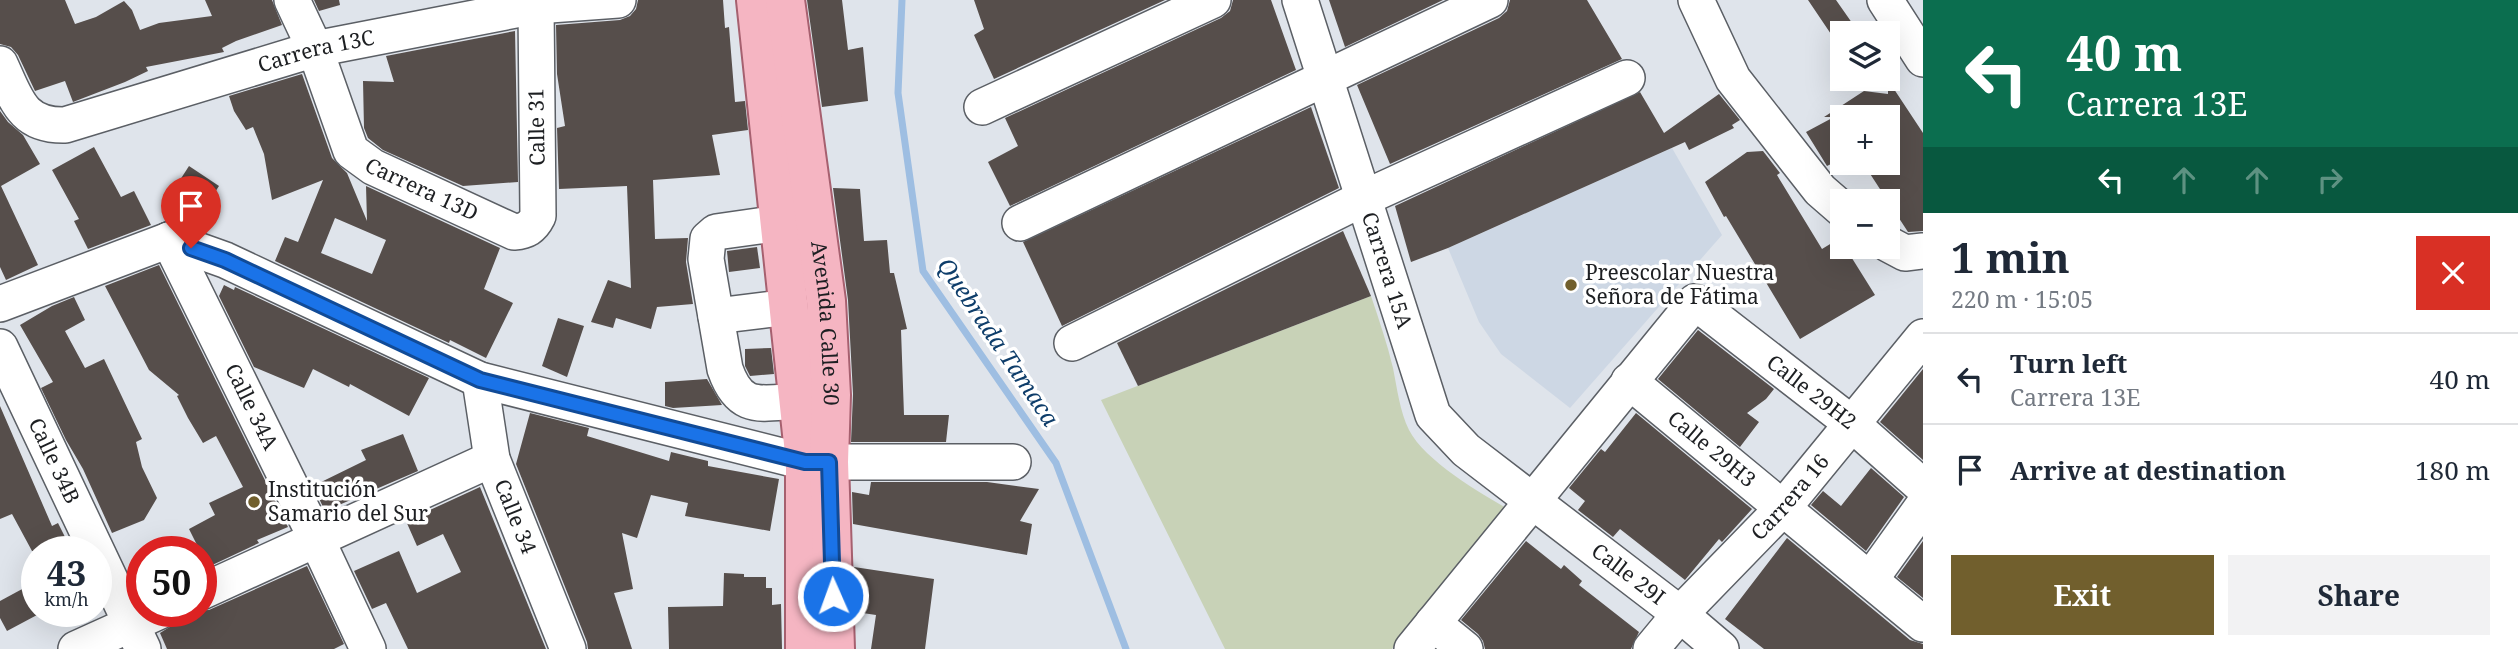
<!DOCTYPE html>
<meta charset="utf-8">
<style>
:root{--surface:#fff;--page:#f2f2f3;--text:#1f2937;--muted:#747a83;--line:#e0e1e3;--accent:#715f2d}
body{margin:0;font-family:"Noto Serif",serif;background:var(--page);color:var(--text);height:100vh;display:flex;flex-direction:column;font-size:26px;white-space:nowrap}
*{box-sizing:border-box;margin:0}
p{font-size:23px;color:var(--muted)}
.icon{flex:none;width:38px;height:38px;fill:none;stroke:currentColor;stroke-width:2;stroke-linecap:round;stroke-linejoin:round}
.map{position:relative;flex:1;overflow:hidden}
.side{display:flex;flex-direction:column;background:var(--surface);width:595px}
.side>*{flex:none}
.top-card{background:#0b6e4f;color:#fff;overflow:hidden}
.controls{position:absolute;left:1830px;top:21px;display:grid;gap:14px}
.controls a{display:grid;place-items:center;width:70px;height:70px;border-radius:0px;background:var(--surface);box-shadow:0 7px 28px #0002;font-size:35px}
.speed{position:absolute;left:21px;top:536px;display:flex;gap:14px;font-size:35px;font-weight:700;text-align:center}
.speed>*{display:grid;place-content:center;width:91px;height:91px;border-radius:50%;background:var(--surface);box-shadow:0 7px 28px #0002;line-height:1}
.speed small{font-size:18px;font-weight:400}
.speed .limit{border:10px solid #d22;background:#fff;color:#111}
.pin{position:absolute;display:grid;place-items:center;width:60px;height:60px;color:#fff;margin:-72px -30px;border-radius:50% 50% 50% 0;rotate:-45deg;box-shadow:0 0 7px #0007}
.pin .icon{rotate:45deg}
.me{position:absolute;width:77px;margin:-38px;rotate:358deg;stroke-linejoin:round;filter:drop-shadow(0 0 5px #0008)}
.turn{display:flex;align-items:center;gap:24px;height:147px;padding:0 28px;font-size:32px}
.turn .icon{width:91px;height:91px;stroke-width:2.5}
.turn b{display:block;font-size:49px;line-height:60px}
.lanes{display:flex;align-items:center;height:66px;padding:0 28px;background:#0003;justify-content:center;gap:35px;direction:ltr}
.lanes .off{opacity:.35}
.round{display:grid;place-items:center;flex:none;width:74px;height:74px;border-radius:0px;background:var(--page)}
.headline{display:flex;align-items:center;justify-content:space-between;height:119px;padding:0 28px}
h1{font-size:42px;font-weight:700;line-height:52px}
.primary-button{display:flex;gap:14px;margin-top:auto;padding:14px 28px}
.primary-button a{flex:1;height:80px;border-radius:0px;background:var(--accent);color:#fff;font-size:28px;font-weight:700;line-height:80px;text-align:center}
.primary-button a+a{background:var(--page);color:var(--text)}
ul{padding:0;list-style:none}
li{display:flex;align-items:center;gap:21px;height:91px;padding:0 28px;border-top:2px solid var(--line)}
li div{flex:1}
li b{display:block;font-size:26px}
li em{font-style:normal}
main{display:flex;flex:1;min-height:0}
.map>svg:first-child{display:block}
.built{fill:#cdd7e4}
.green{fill:#c8d2b7}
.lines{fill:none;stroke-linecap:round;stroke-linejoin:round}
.stream{stroke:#9ebee2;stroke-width:7}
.building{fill:#564e4b;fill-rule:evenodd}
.minor-casing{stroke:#5b5f65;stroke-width:38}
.major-casing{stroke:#a6606f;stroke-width:42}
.minor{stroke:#fff;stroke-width:35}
.major{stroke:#f5b5c2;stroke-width:38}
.route-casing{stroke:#114b97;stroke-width:18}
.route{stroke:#1a73e8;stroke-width:12}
.poi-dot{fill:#715f2d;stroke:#fff;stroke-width:2.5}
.labels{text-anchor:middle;stroke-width:7;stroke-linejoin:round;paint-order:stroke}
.street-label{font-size:21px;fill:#1d1f22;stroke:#fff}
.poi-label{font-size:21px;fill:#1d1f22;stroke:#fff;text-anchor:start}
.water-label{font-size:23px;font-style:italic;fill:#0e3d6a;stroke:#fff}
</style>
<main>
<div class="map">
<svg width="1923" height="649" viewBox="0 0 1923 649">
<rect width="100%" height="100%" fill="#dfe4eb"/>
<path class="built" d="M1672,148L1722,235L1570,408L1501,354L1479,322L1448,248Z"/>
<path class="green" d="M1371,296C1379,320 1387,343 1393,368C1397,388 1400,412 1409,430C1425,461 1480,493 1510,510L1392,649H1225L1101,400Z"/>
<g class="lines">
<path class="stream" d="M902,0L898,93L923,271L1056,463L1126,649"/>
</g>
<g class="building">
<path d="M0,0H65L75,24L96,17L124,1L132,10L140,30L159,23L212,16L205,0H272L282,25L236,41L222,48L224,52L146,67L148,71L125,82L73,102L65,81L35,91L18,55L11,47L0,44Z"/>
<path d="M314,0H339L340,5L319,11Z"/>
<path d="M638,0H723L725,28L729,27L735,102L745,101L748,130L712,135L720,175L653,180L655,239L688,238L686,262L693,304L657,307L651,329L616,318L613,328L591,322L608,280L631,288L627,186L559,189L557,128L565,126L557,74L556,25L620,20L630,16L636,9Z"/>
<path d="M807,0H842L848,50L863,47L868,101L822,107Z"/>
<path d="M974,0H1165L994,79L974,35L984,29Z"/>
<path d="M1233,0H1271L1296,70L1010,206L988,162L1018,146L1005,118L1221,18L1230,11Z"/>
<path d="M1329,0H1443L1345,47Z"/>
<path d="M1510,0H1587L1622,59L1390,164L1357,85L1499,18L1507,11Z"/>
<path d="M1808,0H1836L1857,30L1851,33H1843V39L1837,43Z"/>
<path d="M515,31L518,182L463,186L383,150L368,138L364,128L363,81L394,82L386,56Z"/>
<path d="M302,74L332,158L347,173L367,221L366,186L500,248L484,289L513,303L486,358L450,340L449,343L275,261L285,237L298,242L323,180L272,200L264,154L253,127L246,130L234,111L229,96ZM335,218L386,240L372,274L321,253Z"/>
<path d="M1888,80L1923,133V231L1908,232L1863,163H1888V117H1843V158L1827,166L1806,132L1834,117H1824L1864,91L1888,94Z"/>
<path d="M1640,92L1664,133L1719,94L1740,120L1732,125L1734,128L1689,150L1685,142L1448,248L1411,262L1395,206Z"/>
<path d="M1311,107L1339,188L1062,326L1023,242Z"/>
<path d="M0,111L8,122L23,135L40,164L1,186L38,265L6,280L0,267Z"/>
<path d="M94,147L121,197L134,191L151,225L88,249L74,221L79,219L52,170Z"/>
<path d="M1763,151L1780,173L1777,175L1822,249L1840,238L1843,247H1845L1875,295L1800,339L1726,216L1724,217L1705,182L1747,152Z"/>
<path d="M189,166L219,186L192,227L162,208Z"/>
<path d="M833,188L860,189L864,241L887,240L890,273H894L907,329L901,330L904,415H949L946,442H851L853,394L848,300Z"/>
<path d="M1343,231L1371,296L1138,386L1117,343Z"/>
<path d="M757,247L760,268L729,272L727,251Z"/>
<path d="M159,265L288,527L257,540L259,543L208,567L189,529L215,515L209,503L243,487L216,436L203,443L188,418L177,396L179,395L149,370L105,286Z"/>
<path d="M224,285L234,290L235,287L429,378L409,416L350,384L349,387L313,369L304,388L254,367L219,296Z"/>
<path d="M74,297L85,320L65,331L85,368L104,359L142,439L136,442L142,467L157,498L144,520L112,533L83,469L66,440L41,388L53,382L20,325L52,306Z"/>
<path d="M558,318L584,326L567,377L542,366Z"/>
<path d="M1698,330L1774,389L1766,399L1747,413L1759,422L1740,447L1658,379Z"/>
<path d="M771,348L774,374L750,376L745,366V349Z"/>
<path d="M1923,369V460L1880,422Z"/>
<path d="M707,379L722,405L673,408L665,406V382Z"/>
<path d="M0,406L52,526L58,523L72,551H32L12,514L0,519Z"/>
<path d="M530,413L589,428L587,436L669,461L671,452L708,461V466L779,479L770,531L685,516L688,503L651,495L637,538L622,533L633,589L614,593L632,649H588L587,642L516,464Z"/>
<path d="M1636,413L1752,509L1722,542L1719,539L1685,580L1620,529L1613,537L1578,510L1585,501L1569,488L1601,449L1605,452Z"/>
<path d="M403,434L418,471L325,511L313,486L366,460L361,450Z"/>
<path d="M1871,468L1904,497L1866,551L1811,505L1823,491L1841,506Z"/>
<path d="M871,482H987L1039,489L1020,521L1032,524L1027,555L853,524L852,492L869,495Z"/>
<path d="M480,487L546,649H408L386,603L372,609L354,571L399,551L417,593L461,572L443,534L417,546L406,521Z"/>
<path d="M1787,538L1910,640L1923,644V649H1764L1725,619Z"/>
<path d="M1526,541L1561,569L1564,565L1582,581L1579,585L1639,632L1631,649H1485L1483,641L1478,634L1461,620Z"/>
<path d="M1923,541V598L1897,577Z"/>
<path d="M307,566L344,644L334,649H167L160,633L176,623L180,614L188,611L209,610Z"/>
<path d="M854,567L934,579L925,649H871L876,615L856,612Z"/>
<path d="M724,573L744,574V577H766V588H772V605L781,604L782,649H669L668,607L723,606Z"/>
<path d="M37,581V615L7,631L0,618V601Z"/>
</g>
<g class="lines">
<g class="minor-casing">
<g id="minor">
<path id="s1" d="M292,0L315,49L351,151L373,167L514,232C526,231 532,228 538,216L536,6"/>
<path id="s2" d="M1300,0L1433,415L1466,450L1680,614L1721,649"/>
<path d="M1696,0L1733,79L1820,190L1843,210"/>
<path d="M1885,0L1923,59"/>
<path id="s3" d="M0,64C16,98 21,126 65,125L315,49L536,6L618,0"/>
<path d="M982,107L1213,0"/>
<path d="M780,223L716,232L708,239L706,259L725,369C740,412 760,403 799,401"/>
<path d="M1020,223L1490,0"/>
<path d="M169,240L225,260L480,380L805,462H1013"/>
<path id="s4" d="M169,240L316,538L368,649"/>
<path d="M1888,244L1905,253L1923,251"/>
<path d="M0,304L169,240"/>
<path d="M716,316L789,307"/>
<path d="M1072,343L1364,198L1627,78"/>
<path id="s5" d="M0,347L143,649"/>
<path id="s6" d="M480,380L492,459L568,649"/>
<path id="s7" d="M1629,381L1923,624"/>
<path d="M1870,580L1923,506"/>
<path d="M201,592L492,459"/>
<path d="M1433,623L1465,649"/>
<path d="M76,649L160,611"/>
<path id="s8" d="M1412,649L1695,302L1851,423L1923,487"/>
<path id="s9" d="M1651,649L1680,614L1783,508L1923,337"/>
</g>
</g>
<g class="major-casing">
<g id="major">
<path d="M756,0L805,462V649"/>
<path id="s10" d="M785,0L826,301L831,395L829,462L835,649"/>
</g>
</g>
<use href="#minor" class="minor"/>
<use href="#major" class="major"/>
</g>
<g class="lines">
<g class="route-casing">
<path id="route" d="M191,248L225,260L480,380L805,462H829L833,596"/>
</g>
<use href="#route" class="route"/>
</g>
<g class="poi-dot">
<circle cx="1571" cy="285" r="7"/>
<circle cx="254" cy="502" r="7"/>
</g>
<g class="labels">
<g class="street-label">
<text dy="7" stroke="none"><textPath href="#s3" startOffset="359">Carrera 13C</textPath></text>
<text transform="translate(537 127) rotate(-91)" y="7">Calle 31</text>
<text dy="7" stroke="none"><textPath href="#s1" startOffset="243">Carrera 13D</textPath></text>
<text dy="7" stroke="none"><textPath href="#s2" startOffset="284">Carrera 15A</textPath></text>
<text dy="7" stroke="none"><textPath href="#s10" startOffset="326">Avenida Calle 30</textPath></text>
<text dy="7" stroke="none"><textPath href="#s8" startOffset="595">Calle 29H2</textPath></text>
<text dy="7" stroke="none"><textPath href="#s4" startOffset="186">Calle 34A</textPath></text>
<text dy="7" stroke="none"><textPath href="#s7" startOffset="107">Calle 29H3</textPath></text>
<text dy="7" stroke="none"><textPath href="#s5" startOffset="126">Calle 34B</textPath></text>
<text dy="7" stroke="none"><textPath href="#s9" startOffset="206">Carrera 16</textPath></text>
<text dy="7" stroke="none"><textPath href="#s6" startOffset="142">Calle 34</textPath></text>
<text dy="7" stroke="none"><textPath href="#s2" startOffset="688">Calle 29I</textPath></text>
</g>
<g class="poi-label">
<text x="1585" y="280">Preescolar Nuestra<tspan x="1585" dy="24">Señora de Fátima</tspan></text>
<text x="268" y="497">Institución<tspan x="268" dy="24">Samario del Sur</tspan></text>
</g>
<g class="water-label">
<text transform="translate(998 342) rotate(56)" y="8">Quebrada Tamaca</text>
</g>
</g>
</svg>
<div class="controls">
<a><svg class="icon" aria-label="layers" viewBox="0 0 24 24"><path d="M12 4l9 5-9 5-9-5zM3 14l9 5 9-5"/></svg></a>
<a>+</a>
<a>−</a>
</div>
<div class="speed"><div>43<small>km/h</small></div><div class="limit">50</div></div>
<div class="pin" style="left:191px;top:248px;background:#d93025"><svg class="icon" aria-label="arrive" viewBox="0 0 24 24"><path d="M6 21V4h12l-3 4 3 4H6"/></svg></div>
<svg class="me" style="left:833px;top:596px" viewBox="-20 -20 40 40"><circle r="17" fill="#1a73e8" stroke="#fff" stroke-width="3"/><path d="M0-11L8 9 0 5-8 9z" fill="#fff"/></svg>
</div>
<section class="side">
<div class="top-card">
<div class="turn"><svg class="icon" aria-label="left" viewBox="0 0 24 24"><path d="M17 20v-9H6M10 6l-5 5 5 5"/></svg><div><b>40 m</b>Carrera 13E</div></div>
<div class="lanes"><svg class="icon" aria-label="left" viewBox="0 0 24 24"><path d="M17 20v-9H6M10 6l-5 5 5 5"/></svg><svg class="icon off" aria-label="ahead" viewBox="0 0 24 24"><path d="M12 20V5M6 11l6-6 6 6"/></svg><svg class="icon off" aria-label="ahead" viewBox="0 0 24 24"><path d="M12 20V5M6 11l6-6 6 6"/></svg><svg class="icon off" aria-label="right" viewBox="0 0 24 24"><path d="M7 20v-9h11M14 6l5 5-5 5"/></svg></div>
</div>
<div class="headline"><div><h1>1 min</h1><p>220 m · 15:05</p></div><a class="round" style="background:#d93025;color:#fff"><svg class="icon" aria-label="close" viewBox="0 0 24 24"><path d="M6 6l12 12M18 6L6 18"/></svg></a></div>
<ul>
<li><svg class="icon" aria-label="left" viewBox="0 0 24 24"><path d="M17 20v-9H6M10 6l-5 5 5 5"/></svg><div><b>Turn left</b><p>Carrera 13E</p></div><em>40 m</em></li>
<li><svg class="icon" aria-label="arrive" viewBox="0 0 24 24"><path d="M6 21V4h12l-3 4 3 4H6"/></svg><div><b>Arrive at destination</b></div><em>180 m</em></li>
</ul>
<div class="primary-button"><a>Exit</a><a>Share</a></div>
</section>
</main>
